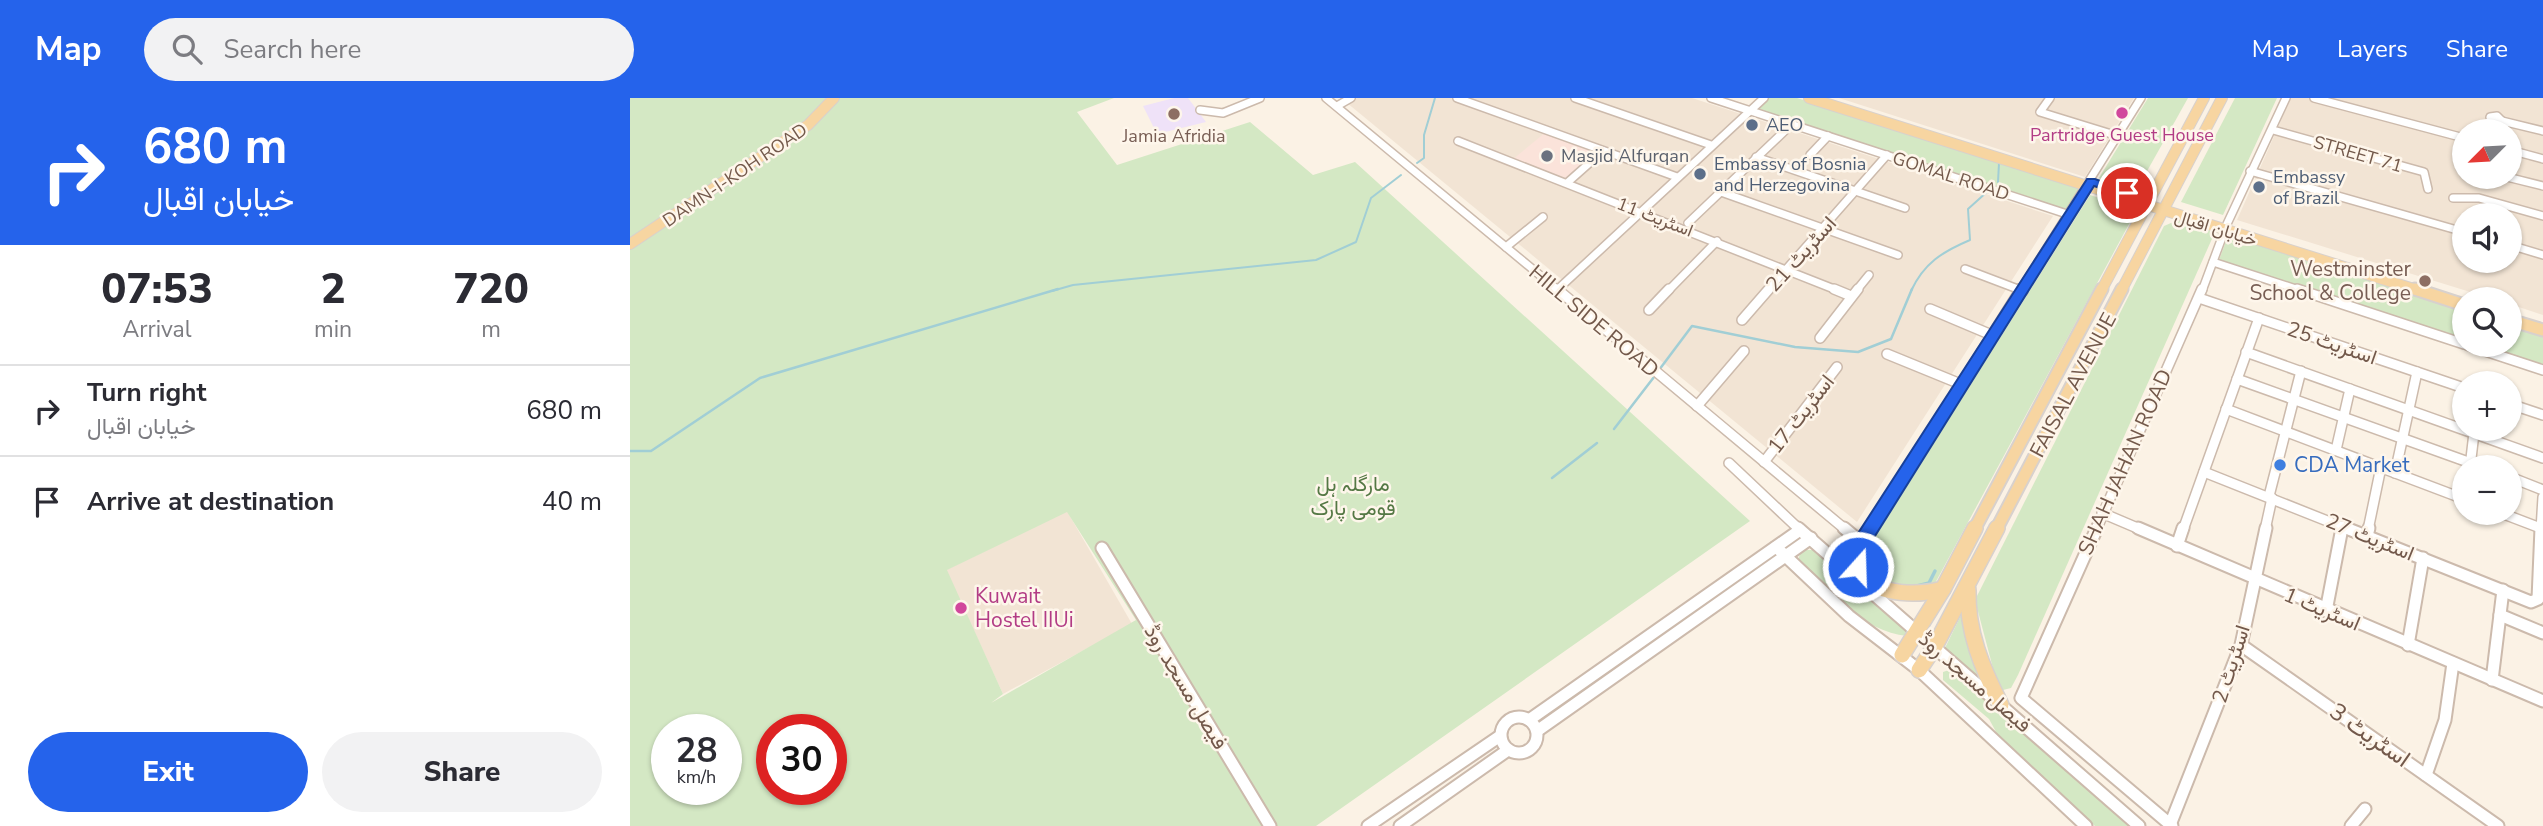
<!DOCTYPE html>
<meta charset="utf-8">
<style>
:root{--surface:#fff;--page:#f2f2f3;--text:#2b2b33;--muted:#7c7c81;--line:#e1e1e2;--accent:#2563eb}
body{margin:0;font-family:"Nunito Sans",Vazirmatn,sans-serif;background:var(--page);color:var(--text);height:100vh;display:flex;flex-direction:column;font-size:26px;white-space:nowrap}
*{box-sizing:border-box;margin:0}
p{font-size:23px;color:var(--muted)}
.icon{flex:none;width:38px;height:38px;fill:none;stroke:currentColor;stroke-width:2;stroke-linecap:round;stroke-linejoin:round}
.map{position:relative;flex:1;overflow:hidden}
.drawer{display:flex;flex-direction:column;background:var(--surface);width:630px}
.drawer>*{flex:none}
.banner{background:#2563eb;color:#fff;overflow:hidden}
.needle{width:46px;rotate:246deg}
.fabs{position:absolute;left:1822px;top:21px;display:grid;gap:14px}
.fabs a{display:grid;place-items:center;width:70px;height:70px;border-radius:50%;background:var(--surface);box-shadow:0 2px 5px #0004;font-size:35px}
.speed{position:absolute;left:21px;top:616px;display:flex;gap:14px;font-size:35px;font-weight:700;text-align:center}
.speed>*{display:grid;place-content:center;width:91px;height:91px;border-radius:50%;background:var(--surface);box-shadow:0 2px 5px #0004;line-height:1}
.speed small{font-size:18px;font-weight:400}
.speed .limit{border:10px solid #d22;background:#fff;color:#111}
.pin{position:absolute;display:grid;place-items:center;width:60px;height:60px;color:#fff;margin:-30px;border:4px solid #fff;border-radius:50%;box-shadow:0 2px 7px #0007}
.me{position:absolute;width:77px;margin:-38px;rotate:20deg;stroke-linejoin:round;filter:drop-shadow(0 0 5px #0008)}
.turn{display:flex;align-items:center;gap:24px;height:147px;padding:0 28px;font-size:32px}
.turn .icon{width:91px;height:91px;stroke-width:2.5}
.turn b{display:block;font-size:49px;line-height:60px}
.eta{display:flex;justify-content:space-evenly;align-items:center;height:119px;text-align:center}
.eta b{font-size:42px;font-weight:800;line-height:49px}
.primary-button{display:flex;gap:14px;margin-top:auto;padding:14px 28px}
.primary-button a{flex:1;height:80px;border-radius:42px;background:var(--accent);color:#fff;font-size:28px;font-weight:800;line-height:80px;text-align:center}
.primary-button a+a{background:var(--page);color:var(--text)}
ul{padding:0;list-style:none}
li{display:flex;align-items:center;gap:21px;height:91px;padding:0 28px;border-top:2px solid var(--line)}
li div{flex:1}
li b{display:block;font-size:26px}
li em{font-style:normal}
header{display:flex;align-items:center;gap:42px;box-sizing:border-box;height:98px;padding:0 35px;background:var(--accent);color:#fff}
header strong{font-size:33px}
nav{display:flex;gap:38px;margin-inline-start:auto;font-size:24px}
.search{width:490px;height:63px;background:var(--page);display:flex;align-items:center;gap:18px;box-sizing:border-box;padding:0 24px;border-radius:38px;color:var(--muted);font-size:26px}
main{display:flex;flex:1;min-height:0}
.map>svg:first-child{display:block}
.residential{fill:#f2e4d4;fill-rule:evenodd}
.commercial{fill:#fbe3da}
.education{fill:#efe2f8}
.green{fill:#d4e8c4;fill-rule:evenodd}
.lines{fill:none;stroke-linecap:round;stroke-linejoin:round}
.stream-far2{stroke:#a1ced5;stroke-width:2}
.stream-far1{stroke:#a1ced5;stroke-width:2.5}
.stream{stroke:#a1ced5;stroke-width:3.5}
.minor-far2-casing{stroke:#ccbaac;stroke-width:10}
.minor-far1-casing{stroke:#ccbaac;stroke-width:12}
.minor-casing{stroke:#ccbaac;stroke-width:15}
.major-far2-casing{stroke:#d8d1cd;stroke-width:12}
.major-far1-casing{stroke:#d8d1cd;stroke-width:15}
.major-casing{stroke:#d8d1cd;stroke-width:18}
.minor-far2{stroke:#fff;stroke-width:7}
.minor-far1{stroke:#fff;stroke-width:9}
.minor{stroke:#fff;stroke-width:11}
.major-far2{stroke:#f7d5a1;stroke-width:10}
.major-far1{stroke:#f7d5a1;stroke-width:11}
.major{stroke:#f7d5a1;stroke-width:15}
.route{fill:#2563eb;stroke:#184099;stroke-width:2}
.hotel-dot{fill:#d1479c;stroke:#fef6eb;stroke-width:2.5}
.education-dot{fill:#8d6e63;stroke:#fef6eb;stroke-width:2.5}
.service-dot{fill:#5c6f8a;stroke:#fef6eb;stroke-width:2.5}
.worship-dot{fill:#6b7280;stroke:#fef6eb;stroke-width:2.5}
.shop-dot{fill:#3f7fe0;stroke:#fef6eb;stroke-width:2.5}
.labels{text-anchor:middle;stroke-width:5;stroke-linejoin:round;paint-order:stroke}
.far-service-label{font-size:18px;fill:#4e5e75;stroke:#fef6eb;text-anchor:start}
.far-hotel-label{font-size:18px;fill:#b23c85;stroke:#fef6eb}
.far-education-label{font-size:18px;fill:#785e54;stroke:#fef6eb}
.far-street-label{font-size:18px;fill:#73594b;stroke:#fef6eb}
.far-worship-label{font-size:18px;fill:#5b616d;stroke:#fef6eb;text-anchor:start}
.street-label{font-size:21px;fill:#73594b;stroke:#fef6eb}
.education-label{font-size:21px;fill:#785e54;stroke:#fef6eb;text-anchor:end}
.shop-label{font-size:21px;fill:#366cbe;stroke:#fef6eb;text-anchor:start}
.park-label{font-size:21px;fill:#547844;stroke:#fef6eb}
.hotel-label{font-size:21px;fill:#b23c85;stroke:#fef6eb;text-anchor:start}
.near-street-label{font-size:24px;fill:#73594b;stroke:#fef6eb}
</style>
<header>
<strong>Map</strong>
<div class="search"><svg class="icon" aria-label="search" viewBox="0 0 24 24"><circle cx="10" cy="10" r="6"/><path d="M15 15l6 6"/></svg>Search here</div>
<nav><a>Map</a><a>Layers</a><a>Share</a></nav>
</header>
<main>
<section class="drawer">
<div class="banner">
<div class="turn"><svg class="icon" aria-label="right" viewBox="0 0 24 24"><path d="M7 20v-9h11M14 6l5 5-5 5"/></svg><div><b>680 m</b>خیابان اقبال</div></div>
</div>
<div class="eta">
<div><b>07:53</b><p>Arrival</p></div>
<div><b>2</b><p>min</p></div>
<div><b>720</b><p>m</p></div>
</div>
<ul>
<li><svg class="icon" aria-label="right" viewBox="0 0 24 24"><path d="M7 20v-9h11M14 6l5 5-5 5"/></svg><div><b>Turn right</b><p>خیابان اقبال</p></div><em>680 m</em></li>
<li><svg class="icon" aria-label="arrive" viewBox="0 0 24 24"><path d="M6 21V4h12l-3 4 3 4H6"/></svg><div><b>Arrive at destination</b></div><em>40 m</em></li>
</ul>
<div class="primary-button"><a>Exit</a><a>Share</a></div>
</section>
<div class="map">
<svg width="1913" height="728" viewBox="0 0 1913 728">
<rect width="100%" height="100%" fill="#fbf2e5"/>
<g class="residential">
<path d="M711,0H1062L1423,118L1227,424Z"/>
<path d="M1209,0H1504L1455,79Z"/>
<path d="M1661,0H1913V217L1880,206V201H1863L1607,122ZM1834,33H1880V79H1834ZM1834,117H1880V163H1834Z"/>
<path d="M437,413L502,526L373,596L316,472Z"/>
</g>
<path class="commercial" d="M916,34L968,52L935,81L882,62Z"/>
<path class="education" d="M544,0H558L576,24L527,36L513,8Z"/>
<g class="green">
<path d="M0,0H484L447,14L487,67L620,24L683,77L725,64L1120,423L686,728H0ZM437,414L506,522L361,605L373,596L317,472ZM37,632H96V691H37ZM142,632H201V691H142Z"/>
<path d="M1137,0H1167L1450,88L1435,113L1124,11Z"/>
<path d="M1518,0H1558L1507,91L1469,80Z"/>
<path d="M1605,0H1647L1593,117L1551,104Z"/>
<path d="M1460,97L1500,110L1505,115L1303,489L1281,494L1235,482L1238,450Z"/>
<path d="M1548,122L1585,134L1388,577L1381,590L1369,593L1345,502L1534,128Z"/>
<path d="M1598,138L1834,212V241L1589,162Z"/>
<path d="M1880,226L1913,236V267L1851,247H1880Z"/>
<path d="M1171,452H1187L1277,531V538C1233,534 1199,492 1168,463Z"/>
<path d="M1334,511L1354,587L1314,552Z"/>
<path d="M1322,571L1502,728H1465L1370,641L1359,621L1313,582V574Z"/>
</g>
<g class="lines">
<g class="stream-far2">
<path d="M787,65L794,60V37L805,0"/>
<path d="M1368,84L1369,65"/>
<path d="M422,193L443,187L686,162L726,144L741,100L771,77"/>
<path d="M1281,193C1294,165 1312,154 1340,142L1338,111L1358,93"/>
</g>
<g class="stream-far1">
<path d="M1029,272L1062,228L1165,249L1228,254L1261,241L1282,191"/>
<path d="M984,331L1024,279"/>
<path d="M0,353H21L130,280L428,191"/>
<path d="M922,380L967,345"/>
</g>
<path class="stream" d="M1287,488L1299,485L1305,473"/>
<g class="minor-far2-casing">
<g id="minor-far2">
<path d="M696,0L929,193"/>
<path d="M827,0L1047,79"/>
<path d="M945,0L1081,47"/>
<path d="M1081,0L1440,117"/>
<path d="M1420,0L1410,14L1488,38"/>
<path d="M1684,0L1834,40"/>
<path d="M707,8L721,0"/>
<path d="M570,12L593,15L630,0"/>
<path d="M1867,18L1872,23L1860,19Z"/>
<path d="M1872,23L1913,33"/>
<path d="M1643,32L1794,74L1798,91"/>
<path d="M828,43L1209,193"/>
<path d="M1880,52L1913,61"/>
<path d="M1180,57L1198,38"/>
<path d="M1126,59L1275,110"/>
<path d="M1831,67H1834"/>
<path d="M1620,73L1834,134"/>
<path d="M1877,79L1913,88"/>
<path d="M937,85L973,53"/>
<path d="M1091,94L1268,157"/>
<path d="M1823,100H1849L1913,118"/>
<path d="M1058,125L1162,26"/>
<path d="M1880,147L1913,157"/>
<path d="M876,149L913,119"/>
<path d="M1583,164L1672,193"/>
<path d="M1335,171L1393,193"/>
<path d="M927,192L1134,0"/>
<path d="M1038,193L1087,143"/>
<path d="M1137,193L1257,57"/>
<path d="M1226,193L1239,177"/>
<path d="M1390,193L1511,0"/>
<path d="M1572,193L1597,126L1656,0"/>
</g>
</g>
<g class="minor-far1-casing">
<g id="minor-far1">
<path d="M927,191L1216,432"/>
<path d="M1204,191L1221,198"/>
<path d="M1389,191L1393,193"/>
<path d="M1667,191L1834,246"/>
<path d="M1569,200L1834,290"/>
<path d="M1300,211L1364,238"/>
<path d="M1019,212L1039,191"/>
<path d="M1112,222L1139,191"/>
<path d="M1190,240L1228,191"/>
<path d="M1837,247L1913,272"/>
<path d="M1616,254L1913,360"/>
<path d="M1257,256L1333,287"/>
<path d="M1607,281L1852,369"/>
<path d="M1880,306L1913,317"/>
<path d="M1067,308L1114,253"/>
<path d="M1596,311L1834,401"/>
<path d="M1706,352L1720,291"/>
<path d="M1134,364L1207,269"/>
<path d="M1099,365L1170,432"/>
<path d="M1840,369L1844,335"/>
<path d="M1574,374L1720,432"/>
<path d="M1765,375L1787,274"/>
<path d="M1880,379L1913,392"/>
<path d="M1639,398L1671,273"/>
<path d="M1472,415L1512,432"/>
<path d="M1871,415L1913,431"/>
<path d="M1240,432L1391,191"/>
<path d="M1466,432L1572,191"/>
<path d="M1553,432L1629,220"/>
<path d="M1635,432L1642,400"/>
<path d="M1711,432L1712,428"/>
<path d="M1738,432L1751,369"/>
<path d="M1911,432L1913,399"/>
</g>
</g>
<g class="minor-casing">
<g id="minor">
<path d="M1168,430L1509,728"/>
<path d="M1214,430L1232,445"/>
<path d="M1467,430L1391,600L1542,728"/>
<path d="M1508,430L1913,603"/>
<path d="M1716,430L1901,504L1908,501L1911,430"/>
<path d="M1737,438L1739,430"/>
<path d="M1232,445L1241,430"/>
<path d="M1547,448L1553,430"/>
<path d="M1146,449L1219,518L1289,572L1456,728"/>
<path d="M472,450L640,728"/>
<path d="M1225,479L1232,445"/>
<path d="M1696,513L1712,430"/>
<path d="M1870,517L1913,535"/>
<path d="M1611,547L1868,728"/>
<path d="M1778,547L1793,460"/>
<path d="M1862,582L1873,492"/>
<circle cx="889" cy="637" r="18"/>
<path d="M899,622L1170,432"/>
<path d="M907,633L1181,440"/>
<path d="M1796,677L1815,622L1823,565"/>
<path d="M1540,727L1611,547L1636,430"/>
<path d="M738,728L870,638"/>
<path d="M770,728L878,652"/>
<path d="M1721,728L1735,711"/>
</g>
</g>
<g class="major-far2-casing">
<g id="major-far2">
<path d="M1179,0L1790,193"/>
<path d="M0,146L178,27L204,0"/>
<path d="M1471,193L1574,0"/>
<path d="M1491,193L1592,0"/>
</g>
</g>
<g class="major-far1-casing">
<g id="major-far1">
<path d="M1785,191L1834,207"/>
<path d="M1880,222L1913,232"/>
<path d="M1344,432L1472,191"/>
<path d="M1366,432L1492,191"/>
</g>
</g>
<g class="major-casing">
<g id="major">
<path d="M1229,482C1257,495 1283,499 1313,491"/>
<path d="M1338,492C1337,534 1352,570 1371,607"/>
<path d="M1272,557L1313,491L1345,430"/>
<path d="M1289,572L1305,548L1367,430"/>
</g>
</g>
<use href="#minor-far2" class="minor-far2"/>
<use href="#minor-far1" class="minor-far1"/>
<use href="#minor" class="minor"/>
<use href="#major-far2" class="major-far2"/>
<use href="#major-far1" class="major-far1"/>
<use href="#major" class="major"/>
</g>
<path class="route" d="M1457,81H1465L1503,95L1497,99L1464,88L1240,446L1234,474H1221L1219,469L1225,440Z"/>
<g class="hotel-dot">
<circle cx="1492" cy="15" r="7"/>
<circle cx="331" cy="510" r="7"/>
</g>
<g class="education-dot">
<circle cx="544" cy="16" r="7"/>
<circle cx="1795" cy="183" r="7"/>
</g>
<g class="service-dot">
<circle cx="1122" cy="27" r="7"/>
<circle cx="1070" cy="76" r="7"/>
<circle cx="1629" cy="89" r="7"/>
</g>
<circle class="worship-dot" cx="917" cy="58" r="7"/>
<circle class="shop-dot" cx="1650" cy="367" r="7"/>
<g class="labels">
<g class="far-service-label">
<text x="1136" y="33">AEO</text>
<text x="1084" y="72">Embassy of Bosnia<tspan x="1084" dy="21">and Herzegovina</tspan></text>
<text x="1643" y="85">Embassy<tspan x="1643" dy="21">of Brazil</tspan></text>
</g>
<g class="far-hotel-label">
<text x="1492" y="43">Partridge Guest House</text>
</g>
<g class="far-education-label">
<text x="544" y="44">Jamia Afridia</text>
</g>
<g class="far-street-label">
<text transform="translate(1728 56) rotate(16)" y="6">STREET 71</text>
<text transform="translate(105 77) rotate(-34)" y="6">DAMN-I-KOH ROAD</text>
<text transform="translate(1321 78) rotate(18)" y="6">GOMAL ROAD</text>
<text transform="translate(1025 119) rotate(21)" y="6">اسٹریٹ 11</text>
<text transform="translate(1586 130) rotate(17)" y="6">خیابان اقبال</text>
</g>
<g class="far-worship-label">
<text x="931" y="64">Masjid Alfurqan</text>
</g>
<g class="street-label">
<text transform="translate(1171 156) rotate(-48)" y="7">اسٹریٹ 21</text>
<text transform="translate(964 223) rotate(40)" y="7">HILL SIDE ROAD</text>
<text transform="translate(1702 245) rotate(19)" y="7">اسٹریٹ 25</text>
<text transform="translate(1443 287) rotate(-62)" y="7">FAISAL AVENUE</text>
<text transform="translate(1171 316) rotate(-52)" y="7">اسٹریٹ 17</text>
<text transform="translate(1495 364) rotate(-66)" y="7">SHAH JAHAN ROAD</text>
<text transform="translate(1740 439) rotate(22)" y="7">اسٹریٹ 27</text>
<text transform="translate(1692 511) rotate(23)" y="7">اسٹریٹ 1</text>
<text transform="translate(1601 566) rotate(-72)" y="7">اسٹریٹ 2</text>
<text transform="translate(1345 584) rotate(41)" y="7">فیصل مسجد روڈ</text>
<text transform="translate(556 589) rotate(59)" y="7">فیصل مسجد روڈ</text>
</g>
<g class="education-label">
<text x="1781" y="178">Westminster<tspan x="1781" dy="24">School &amp; College</tspan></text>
</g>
<g class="shop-label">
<text x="1664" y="374">CDA Market</text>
</g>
<g class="park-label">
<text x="723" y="393">مارگلہ ہل<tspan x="723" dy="24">قومی پارک</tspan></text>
</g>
<g class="hotel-label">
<text x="345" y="505">Kuwait<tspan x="345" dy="24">Hostel IIUi</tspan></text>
</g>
<g class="near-street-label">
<text transform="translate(1740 637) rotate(35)" y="8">اسٹریٹ 3</text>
</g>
</g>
</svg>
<div class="fabs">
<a><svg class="needle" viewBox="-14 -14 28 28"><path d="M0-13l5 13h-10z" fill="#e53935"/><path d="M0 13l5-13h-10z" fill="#7c7c81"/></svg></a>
<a><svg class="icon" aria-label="sound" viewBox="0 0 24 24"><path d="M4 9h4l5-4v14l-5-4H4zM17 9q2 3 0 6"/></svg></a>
<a><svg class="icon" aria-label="search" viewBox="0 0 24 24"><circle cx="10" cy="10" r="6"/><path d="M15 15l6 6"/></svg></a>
<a>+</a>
<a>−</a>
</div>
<div class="speed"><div>28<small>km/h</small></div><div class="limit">30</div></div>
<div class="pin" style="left:1497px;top:95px;background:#d93025"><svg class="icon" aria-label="arrive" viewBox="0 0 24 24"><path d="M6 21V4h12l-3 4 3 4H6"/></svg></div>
<svg class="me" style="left:1228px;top:469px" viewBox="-20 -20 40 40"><circle r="17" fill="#2563eb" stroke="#fff" stroke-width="3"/><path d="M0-11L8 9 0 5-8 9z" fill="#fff"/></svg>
</div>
</main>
